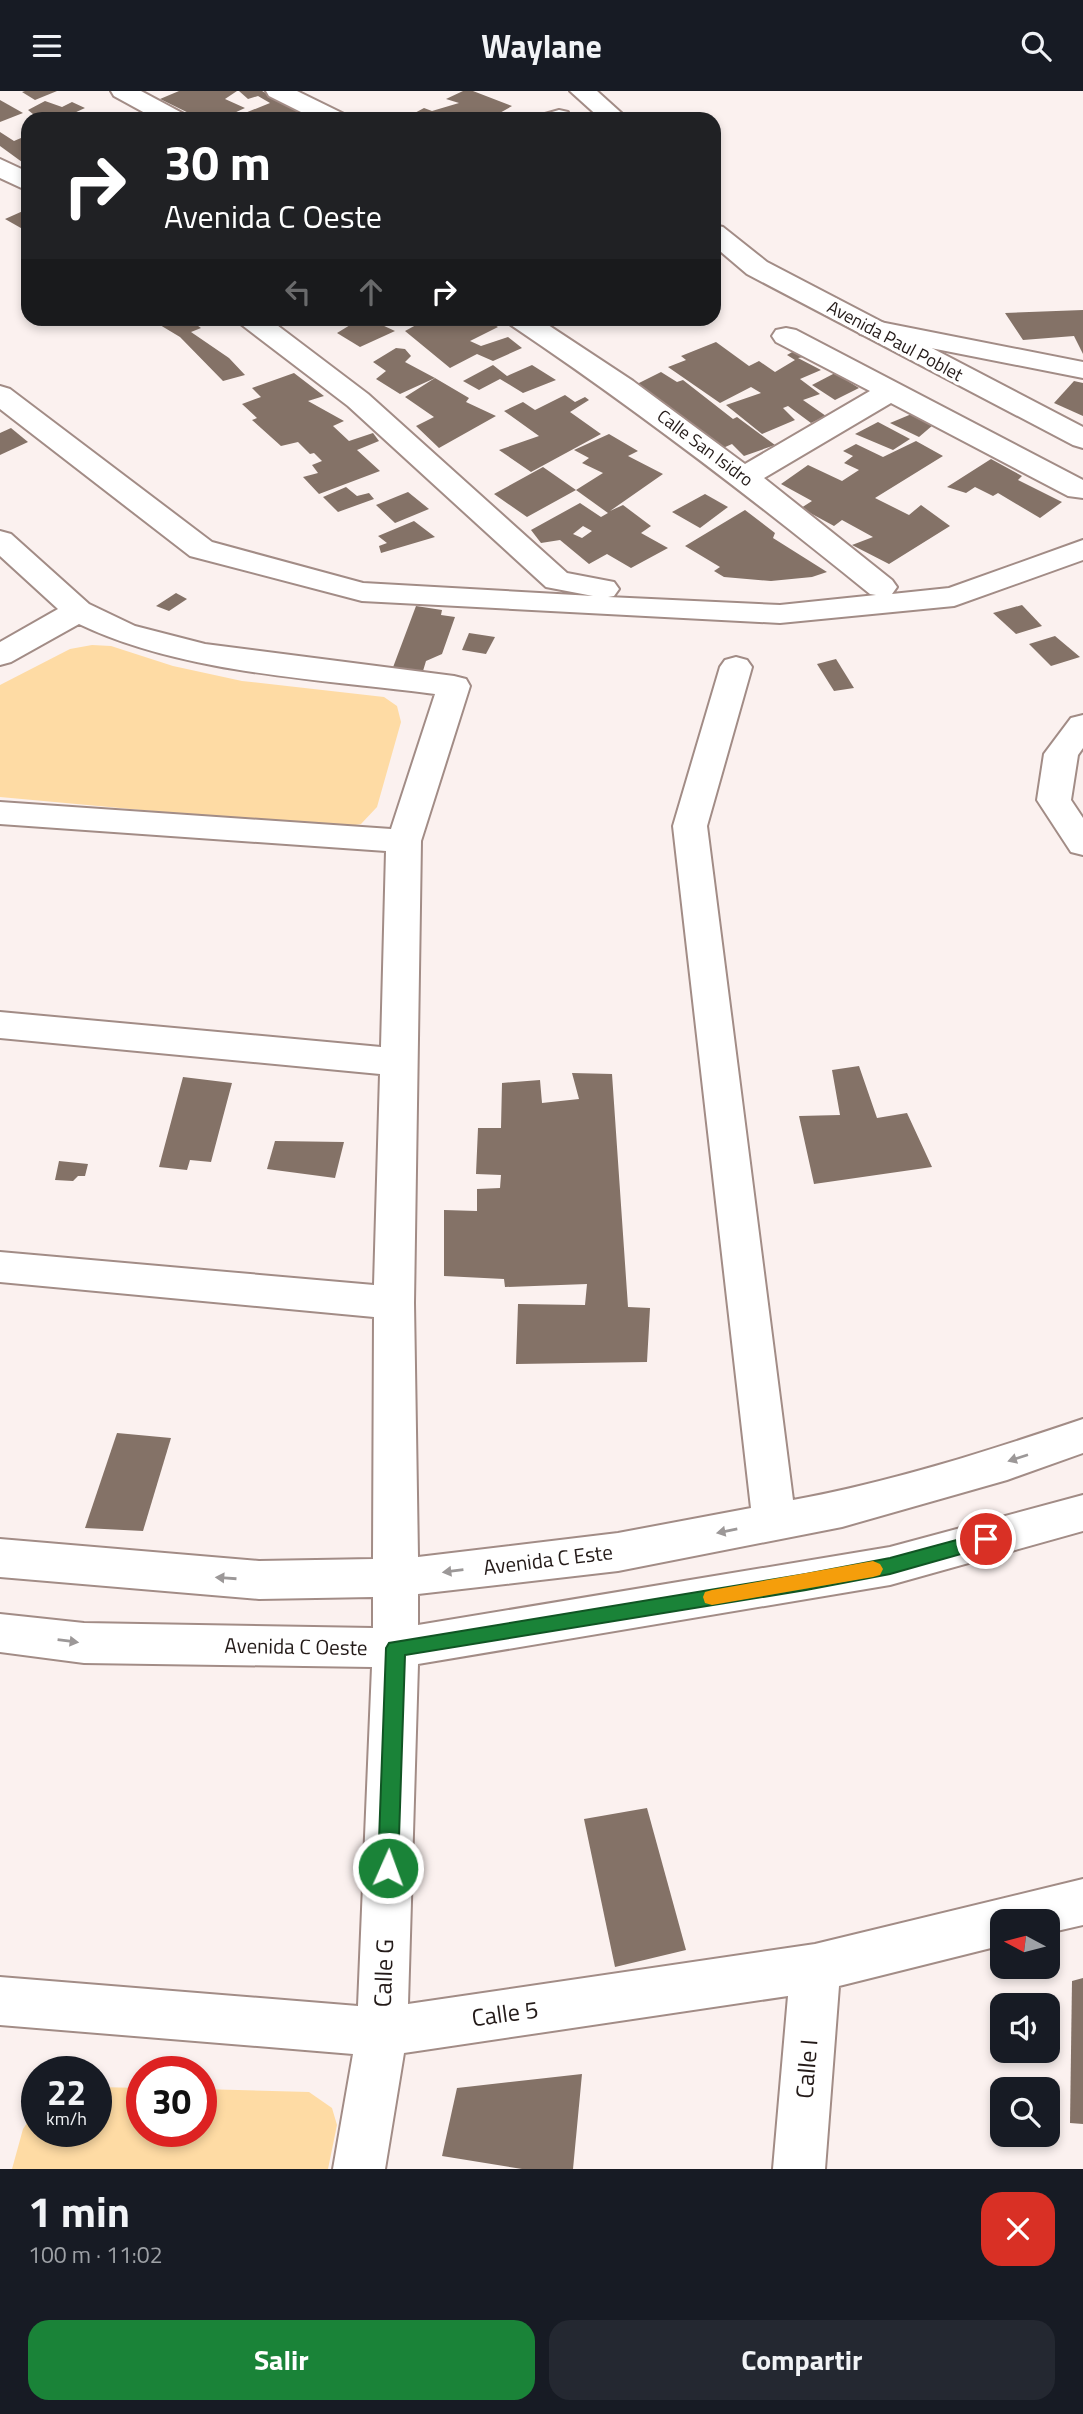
<!DOCTYPE html>
<html lang="es">
<meta charset="utf-8">
<style>
:root{--surface:#171b24;--page:#242831;--text:#f1f3f6;--muted:#9ea1a6;--accent:#1a8338}
body{margin:0;font-family:"Titillium Web",sans-serif;background:var(--page);color:var(--text);height:100vh;display:flex;flex-direction:column;font-size:26px;white-space:nowrap}
*{box-sizing:border-box;margin:0}
p{font-size:23px;color:var(--muted)}
.icon{flex:none;width:38px;height:38px;fill:none;stroke:currentColor;stroke-width:2;stroke-linecap:round;stroke-linejoin:round}
.map{position:relative;height:2078px;overflow:hidden}
.sheet{display:flex;flex-direction:column;background:var(--surface);flex:1}
.sheet>*{flex:none}
.guide{position:absolute;left:21px;top:21px;width:700px;height:214px;border-radius:21px;box-shadow:0 4px 10px #0003;background:#202124;color:#fff;overflow:hidden}
.needle{width:46px;rotate:277deg}
.controls{position:absolute;left:990px;top:1818px;display:grid;gap:14px}
.controls a{display:grid;place-items:center;width:70px;height:70px;border-radius:14px;background:var(--surface);box-shadow:0 4px 10px #0003;font-size:35px}
.speed{position:absolute;left:21px;top:1965px;display:flex;gap:14px;font-size:35px;font-weight:700;text-align:center}
.speed>*{display:grid;place-content:center;width:91px;height:91px;border-radius:50%;background:var(--surface);box-shadow:0 4px 10px #0003;line-height:1}
.speed small{font-size:18px;font-weight:400}
.speed .limit{border:10px solid #d22;background:#fff;color:#111}
.pin{position:absolute;display:grid;place-items:center;width:60px;height:60px;color:#fff;margin:-30px;border:4px solid #fff;border-radius:50%;box-shadow:0 2px 7px #0007}
.me{position:absolute;width:77px;margin:-38px;rotate:2deg;stroke-linejoin:round;filter:drop-shadow(0 0 5px #0008)}
.turn{display:flex;align-items:center;gap:24px;height:147px;padding:0 28px;font-size:32px}
.turn .icon{width:91px;height:91px;stroke-width:2.5}
.turn b{display:block;font-size:49px;line-height:60px}
.lanes{display:flex;align-items:center;height:66px;padding:0 28px;background:#0003;justify-content:center;gap:35px;direction:ltr}
.lanes .off{opacity:.35}
.round{display:grid;place-items:center;flex:none;width:74px;height:74px;border-radius:21px;background:var(--page)}
.overview{display:flex;align-items:center;justify-content:space-between;height:119px;padding:0 28px}
h1{font-size:42px;font-weight:700;line-height:52px}
.cta{display:flex;gap:14px;margin-top:auto;padding:14px 28px}
.cta a{flex:1;height:80px;border-radius:21px;background:var(--accent);color:#fff;font-size:28px;font-weight:700;line-height:80px;text-align:center}
.cta a+a{background:var(--page);color:var(--text)}
header{display:flex;justify-content:space-between;align-items:center;height:91px;padding:0 28px;background:var(--surface);font-size:32px;font-weight:700}
.map>svg:first-child{display:block}
.green{fill:#fedba4}
.building{fill:#847267;fill-rule:evenodd}
.lines{fill:none;stroke-linecap:round;stroke-linejoin:round}
.minor-casing{stroke:#a28c86;stroke-width:4}
.secondary-casing{stroke:#a28c86;stroke-width:4}
.minor{fill:#fff;fill-rule:evenodd}
.secondary{fill:#fff;fill-rule:evenodd}
.oneway{fill:#9c9898}
.route{fill:#1a8338;stroke:#115524;stroke-width:2}
.slow{fill:#f59e0b}
.labels{text-anchor:middle;stroke-width:7;stroke-linejoin:round;paint-order:stroke}
.far-street-label{font-size:18px;fill:#241b19;stroke:#fff}
.street-label{font-size:21px;fill:#241b19;stroke:#fff}
.near-street-label{font-size:24px;fill:#241b19;stroke:#fff}
</style>
<header><svg class="icon" aria-label="menu" viewBox="0 0 24 24"><path d="M4 6h16M4 12h16M4 18h16"/></svg>Waylane<svg class="icon" aria-label="search" viewBox="0 0 24 24"><circle cx="10" cy="10" r="6"/><path d="M15 15l6 6"/></svg></header>
<div class="map">
<svg width="1083" height="2078" viewBox="0 0 1083 2078">
<rect width="100%" height="100%" fill="#fbf1ef"/>
<g class="green">
<path d="M92,554L111,555L173,575L242,590L384,606L397,615L401,631L377,716L361,733L338,737L0,706V594L70,558Z"/>
<path d="M96,1996L142,1997V2040H201V1998L309,2001L332,2017L337,2034L328,2078H12L23,2038L37,2017V2040H96Z"/>
</g>
<g class="building">
<path d="M25,0H57L35,9L22,1Z"/>
<path d="M179,0H237L225,8L245,17L221,28H201L160,8Z"/>
<path d="M239,0H262L315,28H249L240,24L270,12L258,5L248,8Z"/>
<path d="M463,0H473L512,15L489,28H423L411,24L424,17L432,20L459,12L446,8Z"/>
<path d="M0,9L23,22L0,31Z"/>
<path d="M45,10L62,16L72,11L85,17L61,28H39L28,19Z"/>
<path d="M0,41L14,50L21,47L28,52V68L22,71L0,55Z"/>
<path d="M23,120L28,123V141L5,128Z"/>
<path d="M1083,219V263L1074,245L1023,249L1005,222Z"/>
<path d="M150,228H188L201,237L191,241L229,267L245,284L223,290L180,246Z"/>
<path d="M360,228H369L395,240L360,256L337,242Z"/>
<path d="M385,228H413L398,235Z"/>
<path d="M427,228H459L469,234L485,228L498,236L470,250L481,255L508,246L522,257L493,270L477,263L450,277L405,240Z"/>
<path d="M716,251L749,275L759,270L775,281L795,269L787,264L794,260L804,266L798,267L821,279L800,288L820,303L803,309L826,325L811,332L788,315L783,317L795,329L762,343L726,314L761,302L751,296L720,312L668,276L686,269L681,265Z"/>
<path d="M396,257L405,258L411,265L405,271L435,287L400,303L376,288L386,280L373,271Z"/>
<path d="M493,274L507,285L532,274L556,289L523,302L500,288L479,299L463,290Z"/>
<path d="M661,281L677,291L683,289L733,328L737,326L775,354L744,365L732,353L723,357L678,326L637,293Z"/>
<path d="M294,282L324,305L308,310L344,330L333,335L349,350L373,342L379,350L357,359L380,380L319,403L303,386L318,382L312,374L322,370L314,362L310,363L298,351L281,355L252,329L257,327L242,313L261,306L252,297Z"/>
<path d="M835,282L859,297L835,309L812,294Z"/>
<path d="M435,287L469,307L466,311L496,325L439,357L416,335L434,326L405,306Z"/>
<path d="M1074,290L1083,292V325L1054,312Z"/>
<path d="M565,304L575,311L585,306L589,309L570,321L601,343L531,381L499,359L539,345L504,320L523,311L535,319Z"/>
<path d="M914,322L933,334L919,346L890,332Z"/>
<path d="M878,331L910,348L893,359L855,343Z"/>
<path d="M11,337L28,351L0,364V342Z"/>
<path d="M609,343L638,360L628,365L663,383L610,420L623,414L651,435L641,442L668,457L631,477L607,463L589,473L560,449L541,452L531,439L580,412L601,426L608,422L576,399L527,426L494,403L543,376L576,399L603,382L582,372L589,367L574,359ZM583,435L592,440L582,447L573,443Z"/>
<path d="M916,350L943,365L875,407L909,424L921,414L950,435L889,473L852,454L873,446L842,429L834,435L801,417L812,410L781,393L808,374L842,390L859,379L844,372L853,365L843,360L856,353L883,366Z"/>
<path d="M991,368L1022,385L1018,389L1062,411L1040,427L998,402L993,405L975,396L966,402L947,396Z"/>
<path d="M346,396L357,405L369,402L374,408L338,421L323,406Z"/>
<path d="M408,401L429,418L395,432L376,414Z"/>
<path d="M705,403L728,416L700,437L672,421Z"/>
<path d="M745,419L775,442L773,447L827,481L812,486L771,490L724,486L714,480L720,476L685,455Z"/>
<path d="M414,430L435,446L381,462L379,455L387,452L378,445Z"/>
<path d="M176,502L187,508L169,520L156,515Z"/>
<path d="M1022,514L1042,535L1016,543L993,522Z"/>
<path d="M416,515L442,519L441,524L455,526L442,563L426,570L423,580L392,579Z"/>
<path d="M469,542L495,546L486,563L462,559Z"/>
<path d="M1055,545L1080,566L1051,575L1029,553Z"/>
<path d="M836,568L854,597L834,600L817,573Z"/>
<path d="M859,975L877,1027L907,1022L932,1076L814,1093L799,1025L840,1024L832,979Z"/>
<path d="M572,982L612,983L628,1216L650,1217L647,1271L516,1273L518,1213L585,1214L587,1193L505,1196L504,1188L444,1185V1119L477,1120V1098L500,1097L501,1084L476,1083L478,1037H501L502,992L540,989L542,1012L579,1008Z"/>
<path d="M183,986L232,992L211,1071L190,1069L187,1079L159,1076Z"/>
<path d="M275,1050L344,1051L335,1087L267,1078Z"/>
<path d="M59,1070L88,1073L85,1085H78L73,1090L55,1089Z"/>
<path d="M117,1342L171,1347L143,1440L85,1437Z"/>
<path d="M647,1717L686,1859L615,1876L584,1728Z"/>
<path d="M1083,1887V2033L1070,2032L1072,1890Z"/>
<path d="M582,1983L573,2078H522L442,2065L457,1997Z"/>
</g>
<g class="lines">
<g class="minor-casing">
<g id="minor">
<path d="M111,0H141L184,23L187,28H156L114,5Z"/>
<path d="M266,0H297L344,23L347,28H315L269,5Z"/>
<path d="M559,19L568,21L570,28H542L545,23Z"/>
<path d="M0,68L28,81V100L0,87Z"/>
<path d="M239,228H269L368,303L567,482L614,491L619,498L614,505L608,506L780,514L876,504L870,503C753,408 636,318 511,234L508,228H539L633,290L745,373L870,300L776,251L772,245L776,239L786,237L796,239L1083,389V407L1068,405L891,312L764,387L892,489L897,496L892,503L949,497L1083,449V469L954,515L780,532L362,510L190,465L0,318V295L10,298L212,451L363,492L593,505L546,496L348,315L242,234Z"/>
<path d="M870,229L1083,271V287L860,243L856,237L860,231Z"/>
<path d="M0,440L11,443L89,513L135,535L205,553L454,585L466,588L470,595L421,750L414,1212L418,1466L618,1442L751,1417L673,735L720,576L725,569L736,566L747,569L752,576L707,735L793,1409C892,1391 988,1360 1083,1328V1362L1007,1389L842,1436L618,1480L418,1503V1534L890,1456L1083,1404V1440L890,1494L418,1573L408,1913L815,1853L1083,1788V1834L1048,1842V1830H1003V1854L839,1895L825,2078H773L788,1905L404,1962L385,2078H333L353,1963L0,1934V1886L358,1915L372,1576L84,1572L0,1561V1523L84,1532L373,1537V1506L259,1508L0,1486V1448L259,1470L373,1468L374,1226L0,1191V1161L374,1194L380,983L0,947V921L381,956L386,760L0,733V711L391,738L435,603C321,588 183,583 79,533L11,571L0,574V551L58,518L0,465Z"/>
<path d="M1083,624V657L1078,664L1071,709L1083,727V764L1071,761L1037,709L1044,663L1071,627Z"/>
</g>
</g>
<g class="secondary-casing">
<g id="secondary">
<path d="M570,0H597L628,28H601Z"/>
<path d="M714,134L723,136L767,171L1083,336V357L1073,354L747,183L714,155Z"/>
</g>
</g>
<use href="#minor" class="minor"/>
<use href="#secondary" class="secondary"/>
</g>
<defs><path id="oneway-solid" d="M-6-.8H1V-3.2L6.5 0L1 3.2V.8H-6Z" transform="scale(1.75)"/></defs>
<g class="oneway">
<use href="#oneway-solid" transform="translate(1018 1367) rotate(162)"/>
<use href="#oneway-solid" transform="translate(727 1440) rotate(169)"/>
<use href="#oneway-solid" transform="translate(453 1480) rotate(173)"/>
<use href="#oneway-solid" transform="translate(226 1487) rotate(-176)"/>
<use href="#oneway-solid" transform="translate(68 1550) rotate(7)"/>
</g>
<path class="route" d="M986,1441L993,1443L996,1448L993,1454L890,1483L806,1499L405,1564L398,1777L395,1783L388,1786L381,1783L378,1777L386,1557L389,1552L806,1483L890,1467Z"/>
<path class="slow" d="M873,1470L880,1473L883,1478L880,1484L873,1486L712,1514L705,1512L703,1506L705,1501L712,1499Z"/>
<g class="labels">
<g class="far-street-label">
<text transform="translate(895 250) rotate(28)" y="6">Avenida Paul Poblet</text>
<text transform="translate(705 357) rotate(37)" y="6">Calle San Isidro</text>
</g>
<g class="street-label">
<text transform="translate(548 1469) rotate(-7)" y="7">Avenida C Este</text>
<text transform="translate(296 1556) rotate(1)" y="7">Avenida C Oeste</text>
</g>
<g class="near-street-label">
<text transform="translate(384 1882) rotate(-88)" y="8">Calle G</text>
<text transform="translate(505 1923) rotate(-8)" y="8">Calle 5</text>
<text transform="translate(807 1978) rotate(-85)" y="8">Calle I</text>
</g>
</g>
</svg>
<div class="controls">
<a><svg class="needle" viewBox="-14 -14 28 28"><path d="M0-13l5 13h-10z" fill="#e53935"/><path d="M0 13l5-13h-10z" fill="#9ea1a6"/></svg></a>
<a><svg class="icon" aria-label="sound" viewBox="0 0 24 24"><path d="M4 9h4l5-4v14l-5-4H4zM17 9q2 3 0 6"/></svg></a>
<a><svg class="icon" aria-label="search" viewBox="0 0 24 24"><circle cx="10" cy="10" r="6"/><path d="M15 15l6 6"/></svg></a>
</div>
<div class="speed"><div>22<small>km/h</small></div><div class="limit">30</div></div>
<div class="pin" style="left:986px;top:1448px;background:#d93025"><svg class="icon" aria-label="arrive" viewBox="0 0 24 24"><path d="M6 21V4h12l-3 4 3 4H6"/></svg></div>
<svg class="me" style="left:388px;top:1777px" viewBox="-20 -20 40 40"><circle r="17" fill="#1a8338" stroke="#fff" stroke-width="3"/><path d="M0-11L8 9 0 5-8 9z" fill="#fff"/></svg>
<div class="guide">
<div class="turn"><svg class="icon" aria-label="right" viewBox="0 0 24 24"><path d="M7 20v-9h11M14 6l5 5-5 5"/></svg><div><b>30 m</b>Avenida C Oeste</div></div>
<div class="lanes"><svg class="icon off" aria-label="left" viewBox="0 0 24 24"><path d="M17 20v-9H6M10 6l-5 5 5 5"/></svg><svg class="icon off" aria-label="ahead" viewBox="0 0 24 24"><path d="M12 20V5M6 11l6-6 6 6"/></svg><svg class="icon" aria-label="right" viewBox="0 0 24 24"><path d="M7 20v-9h11M14 6l5 5-5 5"/></svg></div>
</div>
</div>
<section class="sheet">
<div class="overview"><div><h1>1 min</h1><p>100 m · 11:02</p></div><a class="round" style="background:#d93025;color:#fff"><svg class="icon" aria-label="close" viewBox="0 0 24 24"><path d="M6 6l12 12M18 6L6 18"/></svg></a></div>
<div class="cta"><a>Salir</a><a>Compartir</a></div>
</section>
